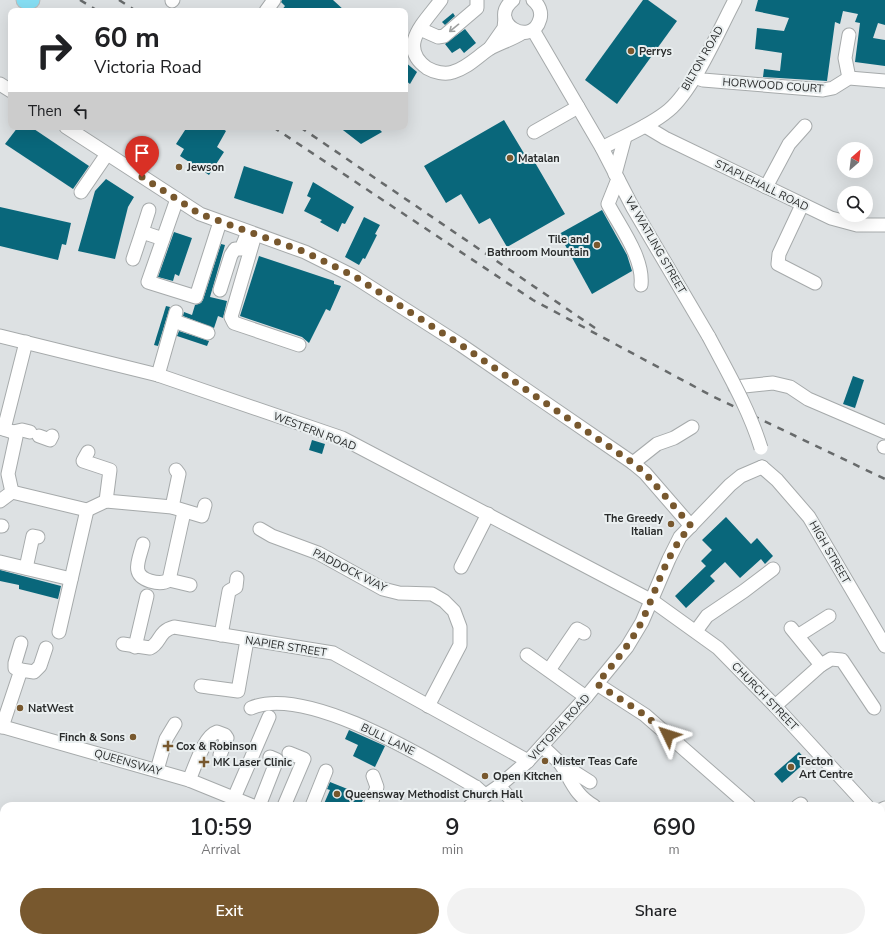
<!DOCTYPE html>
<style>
:root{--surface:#fff;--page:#f2f2f2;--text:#202124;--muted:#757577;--accent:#78582e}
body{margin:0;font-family:"Nunito Sans",sans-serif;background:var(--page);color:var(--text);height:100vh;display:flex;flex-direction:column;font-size:15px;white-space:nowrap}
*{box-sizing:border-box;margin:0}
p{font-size:13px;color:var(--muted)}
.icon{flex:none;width:22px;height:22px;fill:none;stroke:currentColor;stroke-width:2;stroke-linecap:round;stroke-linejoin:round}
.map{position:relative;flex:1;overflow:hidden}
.side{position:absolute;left:0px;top:802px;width:885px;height:140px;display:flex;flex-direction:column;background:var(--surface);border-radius:12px 12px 0 0;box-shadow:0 4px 16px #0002}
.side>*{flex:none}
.banner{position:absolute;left:8px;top:8px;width:400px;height:122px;border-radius:8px;box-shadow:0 4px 16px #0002;background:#fff;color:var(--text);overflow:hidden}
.needle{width:26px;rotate:28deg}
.buttons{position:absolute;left:837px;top:142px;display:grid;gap:8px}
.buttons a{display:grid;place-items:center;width:36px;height:36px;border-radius:50%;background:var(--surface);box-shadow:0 4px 16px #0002;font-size:20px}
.pin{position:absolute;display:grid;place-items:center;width:34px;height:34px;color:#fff;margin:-41px -17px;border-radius:50% 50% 50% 0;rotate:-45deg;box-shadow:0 0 4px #0007}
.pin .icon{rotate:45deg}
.me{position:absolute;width:44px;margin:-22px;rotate:311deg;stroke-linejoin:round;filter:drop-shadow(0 0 3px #0008)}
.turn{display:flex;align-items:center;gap:14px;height:84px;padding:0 20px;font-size:18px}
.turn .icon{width:52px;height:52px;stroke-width:2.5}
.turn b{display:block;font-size:28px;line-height:34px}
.then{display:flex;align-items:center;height:38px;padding:0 20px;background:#0003;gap:8px;font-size:15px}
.eta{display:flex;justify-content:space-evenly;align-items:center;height:68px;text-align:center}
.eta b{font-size:24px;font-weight:600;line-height:28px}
.primary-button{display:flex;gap:8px;margin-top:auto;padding:8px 20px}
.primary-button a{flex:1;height:46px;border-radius:24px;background:var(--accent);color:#fff;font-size:16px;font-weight:600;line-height:46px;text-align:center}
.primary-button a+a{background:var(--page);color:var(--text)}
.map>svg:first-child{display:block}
.green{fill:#d9b07d}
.building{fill:#09677b}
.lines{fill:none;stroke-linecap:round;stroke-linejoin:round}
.minor-casing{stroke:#a6aaab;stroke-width:15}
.major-casing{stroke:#bbb;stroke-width:19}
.minor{stroke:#fff;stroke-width:13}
.major{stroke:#86def3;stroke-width:17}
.rail{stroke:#676a6b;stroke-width:2.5;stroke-dasharray:7 7;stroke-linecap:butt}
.minor-bridge-casing{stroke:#a6aaab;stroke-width:15;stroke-linecap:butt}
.minor-bridge{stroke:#fff;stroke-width:13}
.oneway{stroke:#9fa0a0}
.route{stroke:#78582e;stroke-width:7;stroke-dasharray:0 12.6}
.poi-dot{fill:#78582e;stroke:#eaeff0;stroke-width:1.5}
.labels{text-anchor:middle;stroke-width:4;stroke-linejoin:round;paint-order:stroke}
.poi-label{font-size:11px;font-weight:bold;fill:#2a2c2c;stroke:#eaeff0;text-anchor:start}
.street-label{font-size:11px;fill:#2a2c2c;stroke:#eaeff0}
</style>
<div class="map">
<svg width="885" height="942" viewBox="0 0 885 942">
<rect width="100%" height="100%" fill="#dde1e3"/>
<path class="green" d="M0,907L4,909V938H74L83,942H0Z"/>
<g class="building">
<path d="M282,0H333L345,11H281L285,6L281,2Z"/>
<path d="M643,0H648L677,21L617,104L585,80Z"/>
<path d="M758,0H885V25L878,23L873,38L885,40V66L855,62L860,23L855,22L858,14L843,11L840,24L835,22L827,81L763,77L764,69L780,71L782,53L755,49L757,28L784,31L789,18L755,11Z"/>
<path d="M453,13L455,16L445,25L442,22Z"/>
<path d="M465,29L476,43L464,53L460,48L452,53L445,44Z"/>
<path d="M405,62L417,72L410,84L405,80Z"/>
<path d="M504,120L525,155L530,154L565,214L507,247L490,218L479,224L461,194L446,203L424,166Z"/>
<path d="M18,127H31L89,166L73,189L5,144Z"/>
<path d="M187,127H220L226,131L217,147L224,152L209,175L180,156L184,149L176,144Z"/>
<path d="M339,127H377L382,132L361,144Z"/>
<path d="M244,166L293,182L283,214L234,198Z"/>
<path d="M106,179L134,197L128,207L115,259L78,251L95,191Z"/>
<path d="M313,182L354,207L345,224L342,223L338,232L320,222L322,220L304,211L311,198L307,196Z"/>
<path d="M0,207L71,223L66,245L62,244L58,260L0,246Z"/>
<path d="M602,210L627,255L632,271L592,294L559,234Z"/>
<path d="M364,217L380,225L375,234L377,235L365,259L363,258L359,265L345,257Z"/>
<path d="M174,232L192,238L179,276L175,274L173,281L158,277Z"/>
<path d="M221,244L225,245L210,297L227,301L223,318L218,316L214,328L183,316L184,312L192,315L195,305L201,303L203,300Z"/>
<path d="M259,256L334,281V284L341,286L330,311L326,309L309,343L302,337L240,316Z"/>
<path d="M166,306L170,307L158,346L154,345Z"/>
<path d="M179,331L209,341L207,346L177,336Z"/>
<path d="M853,376L864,380L855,408L843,404Z"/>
<path d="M312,440L325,444L322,454L309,450Z"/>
<path d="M726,517L751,544L757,538L773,556L765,564L761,559L740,578L725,562L710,576L715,581L686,608L675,596L706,566L701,561L712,550L702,540Z"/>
<path d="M0,570L61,586L58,599L19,589V585L0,581Z"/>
<path d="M349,730L385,746L375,767L353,756L358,745L345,739Z"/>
<path d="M799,752L807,761L782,783L774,774Z"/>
<path d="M330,782L365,796L360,806H323L330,790L327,789Z"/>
</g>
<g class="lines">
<g class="minor-casing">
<g id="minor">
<path d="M441,0C426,21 396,46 427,68C434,72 445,75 453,72C467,68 477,57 489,49C499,43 511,40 522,33"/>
<path d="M513,0C486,22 532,49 540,19C542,12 539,5 533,0"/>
<path d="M172,1L173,0"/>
<path d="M266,11L274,0"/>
<path d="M420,29L438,37L444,36L477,8V0"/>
<path d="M533,30L602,148L633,208L709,337"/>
<path d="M490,48L504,28L505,18"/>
<path d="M694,77L703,80L823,90L833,88L849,78L885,81"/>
<path d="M849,78L845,58L849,35"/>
<path d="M0,84L11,91"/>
<path d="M645,126L665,138L831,218L857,225H885"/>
<path d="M66,127L200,214L305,252L353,276L461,345L633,463L645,473L691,526"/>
<path d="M534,132L578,107"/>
<path d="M602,148C624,136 650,126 669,110C694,89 719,30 735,0"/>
<path d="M615,174L625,137"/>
<path d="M618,179L608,204C620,227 644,258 641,285"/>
<path d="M766,187L789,144L805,126"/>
<path d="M81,192L107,154"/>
<path d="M177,199L148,282L196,297L220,222"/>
<path d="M802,205L779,254L778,264L815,283"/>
<path d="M149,210L142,232L163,239"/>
<path d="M255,235L231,317L234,323L299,345"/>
<path d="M133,259L142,232"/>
<path d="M220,290L231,255L235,249H241L248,232"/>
<path d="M174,321L208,333"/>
<path d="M0,336L158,375L342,438L654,602L718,648L775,706L867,806"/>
<path d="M158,375L176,312"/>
<path d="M735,387L773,383L790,387L808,399L885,432"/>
<path d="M0,428L13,432L16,437L8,474L12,492L0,501"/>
<path d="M4,429L26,342"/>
<path d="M13,432L22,430L30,432"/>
<path d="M39,436L50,440L52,436"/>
<path d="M884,447H885"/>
<path d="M88,452L83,461L110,470L106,501"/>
<path d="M633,463L657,444L674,438L692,427"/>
<path d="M762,467L777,480L809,517L885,646"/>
<path d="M12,492L87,510L106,501L172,507L202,516L205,505"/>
<path d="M172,507L179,474L176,470"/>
<path d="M184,512L169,580L190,585"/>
<path d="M0,526H2"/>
<path d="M260,529L272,536L318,553L383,589L399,593L432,594L444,601L454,611L460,627V645L428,706"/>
<path d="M143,544C139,560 130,575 150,581C157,583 163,584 169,580"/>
<path d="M0,562L71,579"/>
<path d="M461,567L488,514"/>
<path d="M26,568L33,536L38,537"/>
<path d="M791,628L821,665L831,659L842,660L874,708"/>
<path d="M696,631L707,616L744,591L773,569"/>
<path d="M59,632L87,510"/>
<path d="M221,635L229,591L236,587L237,578"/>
<path d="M799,635L829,616"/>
<path d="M21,643L15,663V668L21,670"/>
<path d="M123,644L150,648C161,643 158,631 174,627L333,653L528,761"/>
<path d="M135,647L147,596"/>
<path d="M527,655L586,697"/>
<path d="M549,670L577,629L584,633"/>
<path d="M597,684L645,715L749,806"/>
<path d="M201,686L238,691L247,640"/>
<path d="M775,706L821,665"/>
<path d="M251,708C306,684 427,759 476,787L485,795"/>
<path d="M0,726L189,780L253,806"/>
<path d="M2,727L21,670L34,672L40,666L46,648"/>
<path d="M542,746L560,763L590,782"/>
<path d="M560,763C572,781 574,794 594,806"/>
<path d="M157,770L166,739L175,724"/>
<path d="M189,780C195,767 204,736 217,732L225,735L227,738L220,755"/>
<path d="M499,786L517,806"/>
<path d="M234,798L269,717"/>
<path d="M259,806L277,760L270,757"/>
<path d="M284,806L304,759L289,753"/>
<path d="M312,806L326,771"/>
<path d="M370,806L377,787L373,776"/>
<path d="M470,806L499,786L528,761L586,697L627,647L642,622L669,559L680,537L730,485L741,476L762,467"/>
<path d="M798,806L801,804"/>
<path d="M881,810L885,808"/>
<path d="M429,938L433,942"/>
<path d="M670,938L675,942"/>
<path d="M875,938L882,942"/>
<path d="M302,942L304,938"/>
<path d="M614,942L619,938"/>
<path d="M638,942L642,938"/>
<path d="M721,942L725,938"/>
</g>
</g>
<g class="major-casing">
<path id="major" d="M25,0H31"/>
</g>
<use href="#minor" class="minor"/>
<use href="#major" class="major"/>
<g class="rail">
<path d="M80,0L98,11"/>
<path d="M119,0L136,11"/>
<path d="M273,127L533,300L714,397L885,479"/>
<path d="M300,127L595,328"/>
</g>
<g class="minor-bridge-casing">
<path id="minor-bridge" d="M709,337C728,373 749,409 761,448"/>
</g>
<use href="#minor-bridge" class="minor-bridge"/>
</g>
<defs><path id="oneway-shaft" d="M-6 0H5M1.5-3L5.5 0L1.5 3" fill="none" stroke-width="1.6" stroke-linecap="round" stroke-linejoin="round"/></defs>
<use class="oneway" href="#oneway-shaft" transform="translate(454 28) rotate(141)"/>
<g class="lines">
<path class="route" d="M142,177L200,214L305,252L354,276L461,345L633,463L645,473L691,526C666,553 657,589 642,621C630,645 613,664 597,684L645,715L668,735"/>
</g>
<g class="poi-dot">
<circle cx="631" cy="51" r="4"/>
<circle cx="510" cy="158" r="4"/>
<circle cx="179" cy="167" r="4"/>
<circle cx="597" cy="245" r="4"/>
<circle cx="671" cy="524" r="4"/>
<circle cx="20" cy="708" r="4"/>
<circle cx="133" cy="737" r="4"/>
<path d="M166 740h4v4h4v4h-4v4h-4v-4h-4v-4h4z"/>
<circle cx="545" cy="761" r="4"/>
<path d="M202 756h4v4h4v4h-4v4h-4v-4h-4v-4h4z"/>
<circle cx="791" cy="767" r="4"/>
<circle cx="485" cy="776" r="4"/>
<circle cx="337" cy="794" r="4"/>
</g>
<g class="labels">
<g class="poi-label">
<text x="639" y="55">Perrys</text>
<text x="518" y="162">Matalan</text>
<text x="187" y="171">Jewson</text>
<text x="589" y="243" text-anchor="end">Tile and<tspan x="589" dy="13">Bathroom Mountain</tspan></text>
<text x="663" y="522" text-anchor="end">The Greedy<tspan x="663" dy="13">Italian</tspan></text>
<text x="28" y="712">NatWest</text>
<text x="125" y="741" text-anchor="end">Finch &amp; Sons</text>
<text x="176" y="750">Cox &amp; Robinson</text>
<text x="553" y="765">Mister Teas Cafe</text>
<text x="799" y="765">Tecton<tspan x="799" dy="13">Art Centre</tspan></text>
<text x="213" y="766">MK Laser Clinic</text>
<text x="493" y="780">Open Kitchen</text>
<text x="345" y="798">Queensway Methodist Church Hall</text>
</g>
<g class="street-label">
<text transform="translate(702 58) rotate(-60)" y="4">BILTON ROAD</text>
<text transform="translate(773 85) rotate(4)" y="4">HORWOOD COURT</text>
<text transform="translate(762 185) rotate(26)" y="4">STAPLEHALL ROAD</text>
<text transform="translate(656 245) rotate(60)" y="4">V4 WATLING STREET</text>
<text transform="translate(315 431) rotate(21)" y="4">WESTERN ROAD</text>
<text transform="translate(830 552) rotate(60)" y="4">HIGH STREET</text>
<text transform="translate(350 570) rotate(27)" y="4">PADDOCK WAY</text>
<text transform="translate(286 646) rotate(9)" y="4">NAPIER STREET</text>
<text transform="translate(765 696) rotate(46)" y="4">CHURCH STREET</text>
<text transform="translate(559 727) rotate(-48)" y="4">VICTORIA ROAD</text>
<text transform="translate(388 739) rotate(26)" y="4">BULL LANE</text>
<text transform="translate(128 762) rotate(16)" y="4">QUEENSWAY</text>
</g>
</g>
</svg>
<div class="buttons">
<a><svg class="needle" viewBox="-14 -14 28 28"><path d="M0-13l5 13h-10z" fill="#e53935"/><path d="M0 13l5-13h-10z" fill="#757577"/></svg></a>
<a><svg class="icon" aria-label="search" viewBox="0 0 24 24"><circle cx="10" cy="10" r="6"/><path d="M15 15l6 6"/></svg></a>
</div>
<div class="pin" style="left:142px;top:177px;background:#d93025"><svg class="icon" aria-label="arrive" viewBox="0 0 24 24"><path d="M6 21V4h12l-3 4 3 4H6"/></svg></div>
<svg class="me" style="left:668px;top:735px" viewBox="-20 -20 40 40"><path d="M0-17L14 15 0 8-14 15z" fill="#78582e" stroke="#fff" stroke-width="4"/></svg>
<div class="banner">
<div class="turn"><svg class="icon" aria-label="right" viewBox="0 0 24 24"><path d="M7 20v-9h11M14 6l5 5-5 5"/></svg><div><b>60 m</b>Victoria Road</div></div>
<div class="then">Then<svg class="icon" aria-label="left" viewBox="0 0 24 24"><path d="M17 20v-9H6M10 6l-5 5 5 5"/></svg></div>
</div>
<section class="side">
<div class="eta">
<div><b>10:59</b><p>Arrival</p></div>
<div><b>9</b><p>min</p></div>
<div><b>690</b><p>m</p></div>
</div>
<div class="primary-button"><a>Exit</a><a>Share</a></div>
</section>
</div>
